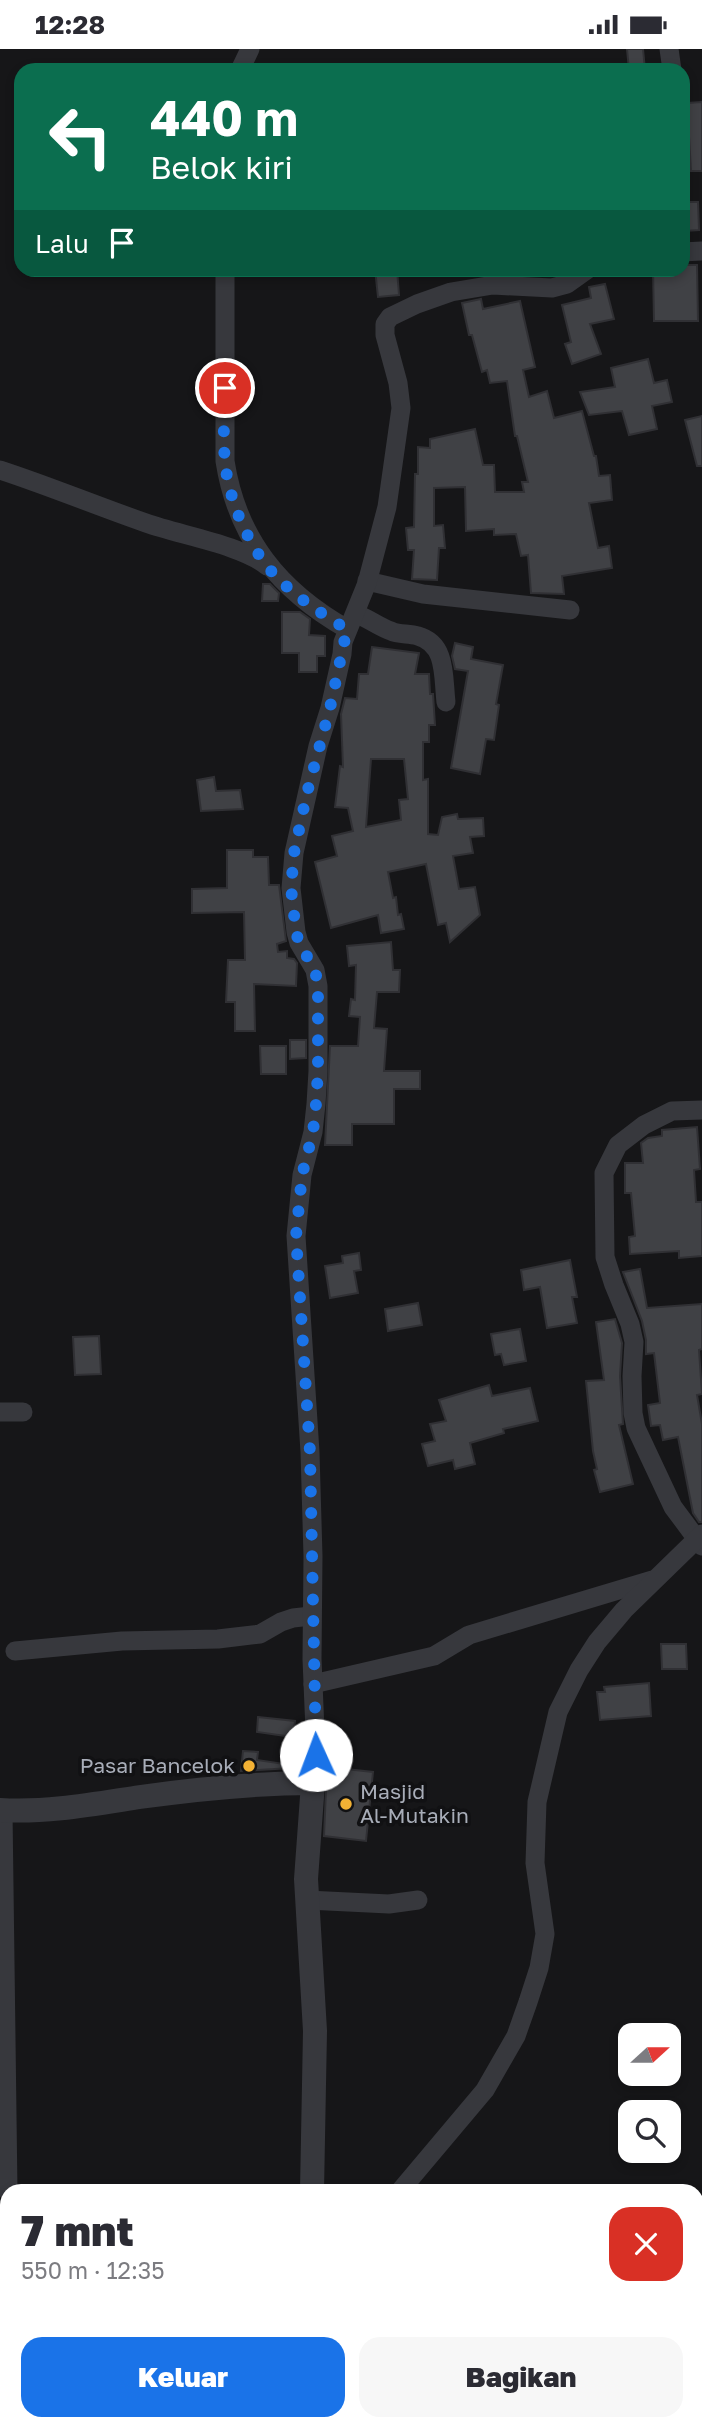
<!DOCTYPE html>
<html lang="id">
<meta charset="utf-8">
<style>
:root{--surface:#fff;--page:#f7f7f7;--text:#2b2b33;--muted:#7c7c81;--accent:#1a73e8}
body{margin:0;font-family:"Golos Text",sans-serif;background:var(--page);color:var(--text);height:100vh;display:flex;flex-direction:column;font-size:26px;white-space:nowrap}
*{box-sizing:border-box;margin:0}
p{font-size:23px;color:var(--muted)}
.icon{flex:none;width:38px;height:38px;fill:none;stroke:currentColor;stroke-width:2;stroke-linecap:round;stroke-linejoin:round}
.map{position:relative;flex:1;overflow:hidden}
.details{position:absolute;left:0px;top:2135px;width:704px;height:247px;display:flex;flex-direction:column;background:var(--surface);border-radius:21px 21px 0 0;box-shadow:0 4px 10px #0003}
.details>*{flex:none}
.guide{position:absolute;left:14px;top:14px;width:676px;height:214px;border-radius:21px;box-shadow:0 4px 10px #0003;background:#0b6e4f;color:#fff;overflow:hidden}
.needle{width:46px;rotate:69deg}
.tools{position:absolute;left:618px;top:1974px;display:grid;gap:14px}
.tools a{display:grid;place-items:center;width:63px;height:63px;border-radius:14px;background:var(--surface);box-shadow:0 4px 10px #0003;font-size:35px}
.pin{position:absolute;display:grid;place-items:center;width:60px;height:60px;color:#fff;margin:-30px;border:4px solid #fff;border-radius:50%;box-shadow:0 2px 7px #0007}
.me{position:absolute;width:77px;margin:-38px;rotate:358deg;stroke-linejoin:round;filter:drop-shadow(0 0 5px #0008)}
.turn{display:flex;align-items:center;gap:24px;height:147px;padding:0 21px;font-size:32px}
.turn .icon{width:91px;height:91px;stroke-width:2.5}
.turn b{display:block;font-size:49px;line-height:60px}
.then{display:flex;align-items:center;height:66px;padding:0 21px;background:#0003;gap:14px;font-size:26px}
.round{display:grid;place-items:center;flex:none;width:74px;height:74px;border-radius:21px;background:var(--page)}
.headline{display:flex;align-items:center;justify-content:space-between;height:119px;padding:0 21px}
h1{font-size:42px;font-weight:800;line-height:52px}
.primary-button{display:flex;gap:14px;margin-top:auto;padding:14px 21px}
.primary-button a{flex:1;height:80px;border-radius:21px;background:var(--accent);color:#fff;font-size:28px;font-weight:800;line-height:80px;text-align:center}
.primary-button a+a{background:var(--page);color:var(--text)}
.status{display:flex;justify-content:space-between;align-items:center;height:49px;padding:0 35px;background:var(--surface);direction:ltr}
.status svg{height:19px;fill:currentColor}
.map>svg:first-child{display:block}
.building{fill:#404145;stroke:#303034;stroke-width:2;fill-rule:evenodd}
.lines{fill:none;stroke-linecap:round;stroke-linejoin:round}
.path{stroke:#3d3f44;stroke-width:3.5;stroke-dasharray:3.5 5;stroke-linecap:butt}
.minor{stroke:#37383d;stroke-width:19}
.tertiary{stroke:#37383d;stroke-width:24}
.route{stroke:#1a73e8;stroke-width:12;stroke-dasharray:0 21.6}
.poi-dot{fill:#f2b134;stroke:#111113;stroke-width:2.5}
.labels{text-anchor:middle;stroke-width:7;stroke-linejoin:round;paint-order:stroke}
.poi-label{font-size:21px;fill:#a8adb8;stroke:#111113;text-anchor:end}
</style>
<div class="status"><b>12:28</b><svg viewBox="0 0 49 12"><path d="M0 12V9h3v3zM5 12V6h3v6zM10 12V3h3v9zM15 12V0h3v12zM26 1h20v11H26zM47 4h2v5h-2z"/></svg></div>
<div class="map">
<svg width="702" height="2381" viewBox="0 0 702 2381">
<rect width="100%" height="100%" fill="#161618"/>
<g class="building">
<path d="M627,0H643L645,21H629Z"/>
<path d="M702,53V122H691L687,54Z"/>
<path d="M684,153H698L699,181L685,182Z"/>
<path d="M682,216H697L698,272H654L653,220H682Z"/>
<path d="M375,220H397L399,246L378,248Z"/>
<path d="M605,235L614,270L590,275L601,305L572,315L565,295L571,293L562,256L591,249L589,238Z"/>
<path d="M481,250L483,260L520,252L535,318L523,321L529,348L547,342L554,369L582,362L594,407H596L599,427L610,426L612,451L589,454L598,499L609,497L612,519L562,527L564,545L531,544L528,506L521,507L516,485L494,486V480L466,482L465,438L434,439V477L443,476L445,499H439L437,531L412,530L414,501H408L406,479L414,478L415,425H418V398L430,399V390L475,380L483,416H494L495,443H524L522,433H528L517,387H515L507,332L490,334L487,321L482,323L472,286H469L462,254Z"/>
<path d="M648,310L654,334L667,331L672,353L652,357L657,380L629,386L622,362L589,366L580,343L615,338L611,319Z"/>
<path d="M702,367V417H697L685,371Z"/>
<path d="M263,535H270L279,544L278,552H262Z"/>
<path d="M282,563H300L310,570L309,586L325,587V607H317V623H299V604H282Z"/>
<path d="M455,594L473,598L471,610L503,616L496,655L499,656L494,691L486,690L480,725L451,719L468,622L455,620L452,607Z"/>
<path d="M372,598L419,604L415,625H429L430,645H433L435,676H429V693H423V731L428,730V785L438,786L442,768L457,765L458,770L483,769L484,787L470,788L473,804L453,807L459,840L475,838L480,866L450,893L446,874L438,876L426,815L388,823L393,849L396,848L398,866L401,865L404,880L381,884L378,866L331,879L315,813L337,807L332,787L353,782L348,759L335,758L340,717L343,718L341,665L345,649L357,650L359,625H368ZM371,710H404L408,750L399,751L401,771L366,778Z"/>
<path d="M214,728L216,742L240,741L243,760L201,762L197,731Z"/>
<path d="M227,801H253V808H268L269,836H279L286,892L277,895L278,903L287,902V909L294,910L297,914L296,937L254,935L255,982H235V953H226L228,911H245L244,863L192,864V840L227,839Z"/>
<path d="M391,893L393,921H400L399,943H377L374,979L387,980L384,1022H420V1040H394V1075H352V1096H325L330,997H358L360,968L349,967L351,950L355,951L356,916L349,917L347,897Z"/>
<path d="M290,991H306V1009L290,1010Z"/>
<path d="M260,997H286V1025H261Z"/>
<path d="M697,1078L700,1120L694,1121L696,1153H702V1207L679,1209V1202L630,1205L629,1188L635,1187L631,1144H625V1114H643L641,1094L648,1089L662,1087V1081Z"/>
<path d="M359,1204L361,1221L354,1222L358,1244L330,1249L325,1217L343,1214L342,1207Z"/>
<path d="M570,1211L577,1248H572L577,1274L547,1279L540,1238L524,1241L521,1221Z"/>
<path d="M640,1220L647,1259L702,1255V1300L699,1301L702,1345L697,1346L702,1375V1473H699L693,1464L678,1388L663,1391L660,1376L651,1377L648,1356L660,1354L654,1304L646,1305V1291L642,1272L623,1223Z"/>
<path d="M418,1254L422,1276L388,1282L385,1260Z"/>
<path d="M615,1270L622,1294L620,1327L623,1375L619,1376L633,1435L600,1443L594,1421L597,1420L593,1402L586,1332L604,1331L596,1273Z"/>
<path d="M520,1280L526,1312L504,1316L501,1305L495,1306L491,1285Z"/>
<path d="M99,1287L101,1325L75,1326L73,1288Z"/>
<path d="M489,1336L492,1347L530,1339L538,1372L503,1380L504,1384L470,1394L475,1415L455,1420L453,1411L428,1417L422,1395L435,1392L430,1375L446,1372L439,1351Z"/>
<path d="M661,1595H686L687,1620H662Z"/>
<path d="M649,1634L651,1667L600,1671L597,1643H605L604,1638Z"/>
<path d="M258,1668L295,1672L293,1688L257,1683Z"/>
<path d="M243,1702L258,1703L257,1711L291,1716V1719L241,1722Z"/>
<path d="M327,1718L373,1723L366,1792L324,1787Z"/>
</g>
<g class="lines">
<path class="path" d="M269,2381L276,2375"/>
<g class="minor">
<path d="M669,0L672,21"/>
<path d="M240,21L250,0"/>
<path d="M682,203L702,202"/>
<path d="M225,220V412C237,490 280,542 347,580"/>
<path d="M0,421C49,437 97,457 146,474C179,486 242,496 267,517"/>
<path d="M367,532L423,545L570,561"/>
<path d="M356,565C368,569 379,578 391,582C399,586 409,584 418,587C447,595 443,628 446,653"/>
<path d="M702,1061L672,1062L644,1076L618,1096L604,1124L605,1208L614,1236L630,1275L634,1293L632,1327L633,1364L636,1379L673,1458L702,1497"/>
<path d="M0,1363H23"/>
<path d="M15,1602L122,1592L218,1590L260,1585L281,1573L293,1569L311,1567"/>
<path d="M313,1635L434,1607L469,1586L652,1531"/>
<path d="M313,1734L316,1706L312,1610L313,1507L310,1403L296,1187L302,1126L313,1083L316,1055L318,1022V937L315,921L299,894L296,883L291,839L294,804L318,697L330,659L342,605L343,593L367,534L387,458L401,359L398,334L385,286V275L390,268L417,255L451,243L493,236L552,239L567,235L588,220"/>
<path d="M3,1762L8,2142"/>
<path d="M307,1851L389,1855L418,1851"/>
<path d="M400,2142L485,2041L516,1987L528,1953L539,1919L545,1885L535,1814L537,1753L558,1663L579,1621L597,1593L624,1561L702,1485"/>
<path d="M0,2238L7,2240"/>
</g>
<g class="tertiary">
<path d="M0,1761C47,1764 94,1755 140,1748C198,1740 255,1734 313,1734L306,1830L315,1982L312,2142"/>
<path d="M349,2375L366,2381"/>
</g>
</g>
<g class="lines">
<path class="route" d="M225,339C224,363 223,389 225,414C229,449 245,489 267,517C286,541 321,565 347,580L330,659L307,744L294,804L291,839L296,883L299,894L315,921L318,937V1022L316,1055L313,1083L302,1126L296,1187L310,1403L316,1706"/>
</g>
<g class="poi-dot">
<circle cx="249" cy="1717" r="7"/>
<circle cx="346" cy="1755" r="7"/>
</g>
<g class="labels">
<g class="poi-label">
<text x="235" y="1724">Pasar Bancelok</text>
<text x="360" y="1750" text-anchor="start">Masjid<tspan x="360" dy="24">Al-Mutakin</tspan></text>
</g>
</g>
</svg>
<div class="tools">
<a><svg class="needle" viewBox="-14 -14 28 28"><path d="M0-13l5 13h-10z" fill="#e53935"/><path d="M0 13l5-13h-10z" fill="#7c7c81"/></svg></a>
<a><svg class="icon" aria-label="search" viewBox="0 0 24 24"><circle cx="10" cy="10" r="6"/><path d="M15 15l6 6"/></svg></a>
</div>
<div class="pin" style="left:225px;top:339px;background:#d93025"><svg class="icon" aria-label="arrive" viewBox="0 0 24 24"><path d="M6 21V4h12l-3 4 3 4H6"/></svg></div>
<svg class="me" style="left:316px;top:1706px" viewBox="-20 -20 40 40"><circle r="19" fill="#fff"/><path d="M0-13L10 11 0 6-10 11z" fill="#1a73e8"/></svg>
<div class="guide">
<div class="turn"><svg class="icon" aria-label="left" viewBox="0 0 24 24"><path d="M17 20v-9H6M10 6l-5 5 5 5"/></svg><div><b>440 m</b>Belok kiri</div></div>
<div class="then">Lalu<svg class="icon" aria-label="arrive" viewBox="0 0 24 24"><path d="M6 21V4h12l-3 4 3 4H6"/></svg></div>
</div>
<section class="details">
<div class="headline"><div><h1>7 mnt</h1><p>550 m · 12:35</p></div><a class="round" style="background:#d93025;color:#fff"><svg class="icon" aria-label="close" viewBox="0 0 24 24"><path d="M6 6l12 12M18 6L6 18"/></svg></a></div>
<div class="primary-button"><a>Keluar</a><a>Bagikan</a></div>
</section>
</div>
